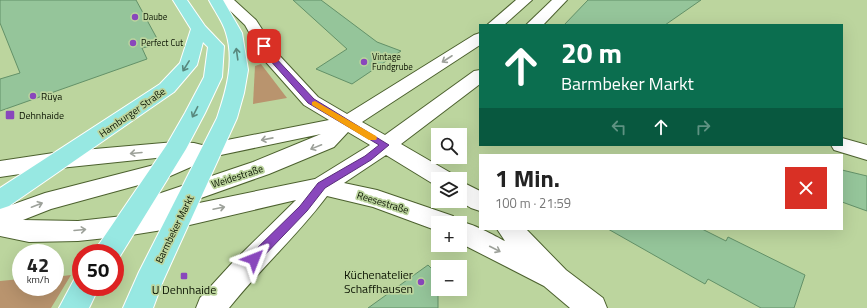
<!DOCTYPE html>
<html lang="de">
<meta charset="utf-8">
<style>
:root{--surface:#fff;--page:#f6f6f6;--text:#222;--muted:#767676}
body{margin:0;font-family:"Titillium Web",sans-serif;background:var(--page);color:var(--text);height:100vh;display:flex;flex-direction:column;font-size:15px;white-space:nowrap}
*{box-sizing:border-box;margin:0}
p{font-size:13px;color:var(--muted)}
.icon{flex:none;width:22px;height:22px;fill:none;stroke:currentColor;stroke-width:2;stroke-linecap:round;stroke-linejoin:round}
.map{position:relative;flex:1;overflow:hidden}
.details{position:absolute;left:479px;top:154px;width:364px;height:76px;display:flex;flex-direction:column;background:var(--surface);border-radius:0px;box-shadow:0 4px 16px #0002}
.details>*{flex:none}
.guide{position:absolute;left:479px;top:24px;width:364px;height:122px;border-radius:0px;box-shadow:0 4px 16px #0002;background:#0b6e4f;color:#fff;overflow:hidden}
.tools{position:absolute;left:431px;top:128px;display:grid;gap:8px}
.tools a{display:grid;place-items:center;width:36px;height:36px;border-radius:0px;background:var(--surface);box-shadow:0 4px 16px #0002;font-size:20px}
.speed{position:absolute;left:12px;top:244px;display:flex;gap:8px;font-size:20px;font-weight:700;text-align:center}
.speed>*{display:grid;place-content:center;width:52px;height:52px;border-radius:50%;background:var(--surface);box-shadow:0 4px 16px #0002;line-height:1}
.speed small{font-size:10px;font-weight:400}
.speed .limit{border:6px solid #d22;background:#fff;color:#111}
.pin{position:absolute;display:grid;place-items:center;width:34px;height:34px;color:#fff;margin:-17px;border-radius:8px;box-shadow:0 2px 6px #0006}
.me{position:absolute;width:44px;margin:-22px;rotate:45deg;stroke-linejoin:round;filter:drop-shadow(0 0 3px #0008)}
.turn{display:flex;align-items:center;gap:14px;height:84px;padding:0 16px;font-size:18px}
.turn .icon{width:52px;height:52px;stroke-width:2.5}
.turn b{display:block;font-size:28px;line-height:34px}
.lanes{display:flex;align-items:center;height:38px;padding:0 16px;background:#0003;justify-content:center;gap:20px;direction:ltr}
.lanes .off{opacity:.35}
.round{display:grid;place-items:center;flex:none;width:42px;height:42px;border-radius:0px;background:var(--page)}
.overview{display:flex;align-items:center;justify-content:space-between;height:68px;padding:0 16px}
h1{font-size:24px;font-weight:700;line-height:30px}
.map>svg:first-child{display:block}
.green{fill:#b9946e}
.building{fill:#95c59a;stroke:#639168}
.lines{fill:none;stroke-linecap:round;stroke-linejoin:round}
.street-casing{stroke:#4c612e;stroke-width:2}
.secondary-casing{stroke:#4c612e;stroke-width:2}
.primary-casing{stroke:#fff;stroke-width:2}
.street{fill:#fff;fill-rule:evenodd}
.secondary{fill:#fff;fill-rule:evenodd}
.primary{fill:#97e8e2;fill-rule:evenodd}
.oneway{stroke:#58887d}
.oneway2{stroke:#9da19a}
.route{fill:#8947bc;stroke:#592e7a}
.slow{fill:#f59e0b}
.poi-dot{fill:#8947bc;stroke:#bcd59e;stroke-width:1.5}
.labels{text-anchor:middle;stroke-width:3.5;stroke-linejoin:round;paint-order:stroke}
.far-poi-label{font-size:9px;fill:#0b1302;stroke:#bcd59e;text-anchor:start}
.poi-label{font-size:10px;fill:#0b1302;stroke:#bcd59e;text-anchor:start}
.street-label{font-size:10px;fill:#0b1302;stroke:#bcd59e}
.near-poi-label{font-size:12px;fill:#0b1302;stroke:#bcd59e;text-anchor:end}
</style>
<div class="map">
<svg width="867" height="308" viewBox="0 0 867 308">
<rect width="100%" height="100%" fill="#bcd59e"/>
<g class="green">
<path d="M261,64L287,98L253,104L255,66Z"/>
<path d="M71,275L51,308H0V281L21,279V287H55V277Z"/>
</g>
<g class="building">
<path d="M0,0H136L160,44L142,48L147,59L0,111V79L20,73L0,23Z"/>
<path d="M293,0H321L377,42L401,51L352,84L316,69L347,49Z"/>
<path d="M588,0H701L665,25H564Z"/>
<path d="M842,170L867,176V211L842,202Z"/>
<path d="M608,229H702L726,241L728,237L805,275L794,308H761L708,279L705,284Z"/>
<path d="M428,265L438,275V308H368Z"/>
</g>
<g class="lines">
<g class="street-casing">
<path id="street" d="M842,138L867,145V160L834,150L831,145H842Z"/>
</g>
<g class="secondary-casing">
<g id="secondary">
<path d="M219,0H234L256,20L278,54L318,97L347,114L474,35L480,33V45L362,122L385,135L474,71L480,70V84L401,144L451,173L455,179H438V186L435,185L386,155L344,183L377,190L453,216L456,222C466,219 495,236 505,241L497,229H526L566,270L603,298L607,308H570L544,286L460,243V223H438V231L373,207L327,196C297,236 260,269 229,308H196L200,298L233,262L296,200L181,227L125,236L78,241L29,242L0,236V209L45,193L154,165L175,156L60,168L0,177V161L60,152L175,142L194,143L202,145L329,120L304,105L265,61L245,25ZM348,132L370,145L315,179L170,209L269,174L334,147ZM321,134L253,162L155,195L123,216L78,221L23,220L51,209L168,177L216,156Z"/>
<path d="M516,0H532L504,25H487Z"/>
<path d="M552,0H567L543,25H526Z"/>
<path d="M460,181L480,191V211L471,208L459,201Z"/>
</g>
</g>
<g class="primary-casing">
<g id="primary">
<path d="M173,0H187L205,26L224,46L222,77L205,113L186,149L117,261H115V253H93L166,146L185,113L204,77L208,47L203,42L197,65L174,92L9,206L0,209V188L160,84L180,63L191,29Z"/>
<path d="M209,0H223L242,33L248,70L244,93L237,118L163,281L153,308H123L139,272L217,118C226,91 235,62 226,33C223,22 214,10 209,0Z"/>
<path d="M81,276V287H99L89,308H59L75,278Z"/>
</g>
</g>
<use href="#street" class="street"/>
<use href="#secondary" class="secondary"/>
<use href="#primary" class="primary"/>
</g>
<defs><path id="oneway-shaft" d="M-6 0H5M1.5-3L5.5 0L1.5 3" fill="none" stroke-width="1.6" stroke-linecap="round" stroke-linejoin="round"/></defs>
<g class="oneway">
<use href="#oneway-shaft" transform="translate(237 54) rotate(-98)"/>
<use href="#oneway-shaft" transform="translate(186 66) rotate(122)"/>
<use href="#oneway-shaft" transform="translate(195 112) rotate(117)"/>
</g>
<g class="oneway2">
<use href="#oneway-shaft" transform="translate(447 59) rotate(147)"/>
<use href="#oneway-shaft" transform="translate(267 139) rotate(169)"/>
<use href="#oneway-shaft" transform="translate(316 147) rotate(158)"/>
<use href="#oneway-shaft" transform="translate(136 153) rotate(175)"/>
<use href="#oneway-shaft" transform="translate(37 205) rotate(-21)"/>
<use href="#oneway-shaft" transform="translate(219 208) rotate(-12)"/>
<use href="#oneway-shaft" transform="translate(80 230) rotate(-5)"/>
<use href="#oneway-shaft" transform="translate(495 249) rotate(27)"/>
</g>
<path class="route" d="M262,44H266L273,55L314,99L389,145L371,160L325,188L307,211L258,262H249L248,259L249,256L300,206L318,183L365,156L379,145L308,103L268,58L261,46Z"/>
<path class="slow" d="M315,101L376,136L377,138L376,140H369L312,105V102Z"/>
<g class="poi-dot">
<circle cx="135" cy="17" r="4"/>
<circle cx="133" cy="43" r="4"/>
<circle cx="364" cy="62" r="4"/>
<circle cx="33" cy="96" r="4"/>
<rect x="5" y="110" width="10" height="10" rx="2"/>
<rect x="180" y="272" width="8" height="8" rx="2"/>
<circle cx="421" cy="282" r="4"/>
</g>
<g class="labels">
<g class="far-poi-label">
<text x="143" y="20">Daube</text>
<text x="141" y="46">Perfect Cut</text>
<text x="372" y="60">Vintage<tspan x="372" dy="10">Fundgrube</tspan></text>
</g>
<g class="poi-label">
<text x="41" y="100">Rüya</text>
<text x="19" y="119">Dehnhaide</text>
</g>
<g class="street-label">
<text transform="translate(132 112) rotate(-35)" y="4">Hamburger Straße</text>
<text transform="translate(237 176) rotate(-18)" y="4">Weidestraße</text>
<text transform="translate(383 202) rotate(17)" y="4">Reesestraße</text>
<text transform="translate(174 229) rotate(-64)" y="4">Barmbeker Markt</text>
</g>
<g class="near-poi-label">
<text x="413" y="279">Küchenatelier<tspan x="413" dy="14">Schaffhausen</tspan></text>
<text x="184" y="294" text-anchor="middle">U Dehnhaide</text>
</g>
</g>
</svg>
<div class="tools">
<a><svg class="icon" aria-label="search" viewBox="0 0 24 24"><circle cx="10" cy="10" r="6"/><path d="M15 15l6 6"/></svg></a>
<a><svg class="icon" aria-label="layers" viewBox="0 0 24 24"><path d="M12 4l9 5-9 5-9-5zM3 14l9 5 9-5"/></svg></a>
<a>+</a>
<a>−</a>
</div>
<div class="speed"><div>42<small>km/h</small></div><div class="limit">50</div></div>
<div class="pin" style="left:264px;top:46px;background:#d93025"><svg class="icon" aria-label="arrive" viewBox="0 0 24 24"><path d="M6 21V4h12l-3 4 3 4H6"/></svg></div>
<svg class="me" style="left:254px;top:259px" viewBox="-20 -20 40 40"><path d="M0-17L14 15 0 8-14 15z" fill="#8947bc" stroke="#fff" stroke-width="4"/></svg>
<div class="guide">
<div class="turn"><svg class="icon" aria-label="ahead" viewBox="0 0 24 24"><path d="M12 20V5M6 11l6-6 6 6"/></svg><div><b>20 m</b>Barmbeker Markt</div></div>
<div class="lanes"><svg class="icon off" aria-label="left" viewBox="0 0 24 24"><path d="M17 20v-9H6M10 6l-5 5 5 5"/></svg><svg class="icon" aria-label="ahead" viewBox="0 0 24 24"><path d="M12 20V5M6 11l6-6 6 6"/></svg><svg class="icon off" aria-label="right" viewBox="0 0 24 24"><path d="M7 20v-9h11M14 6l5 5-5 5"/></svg></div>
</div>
<section class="details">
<div class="overview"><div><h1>1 Min.</h1><p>100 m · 21:59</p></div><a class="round" style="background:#d93025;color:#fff"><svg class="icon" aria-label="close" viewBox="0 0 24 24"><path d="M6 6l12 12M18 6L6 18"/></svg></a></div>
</section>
</div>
